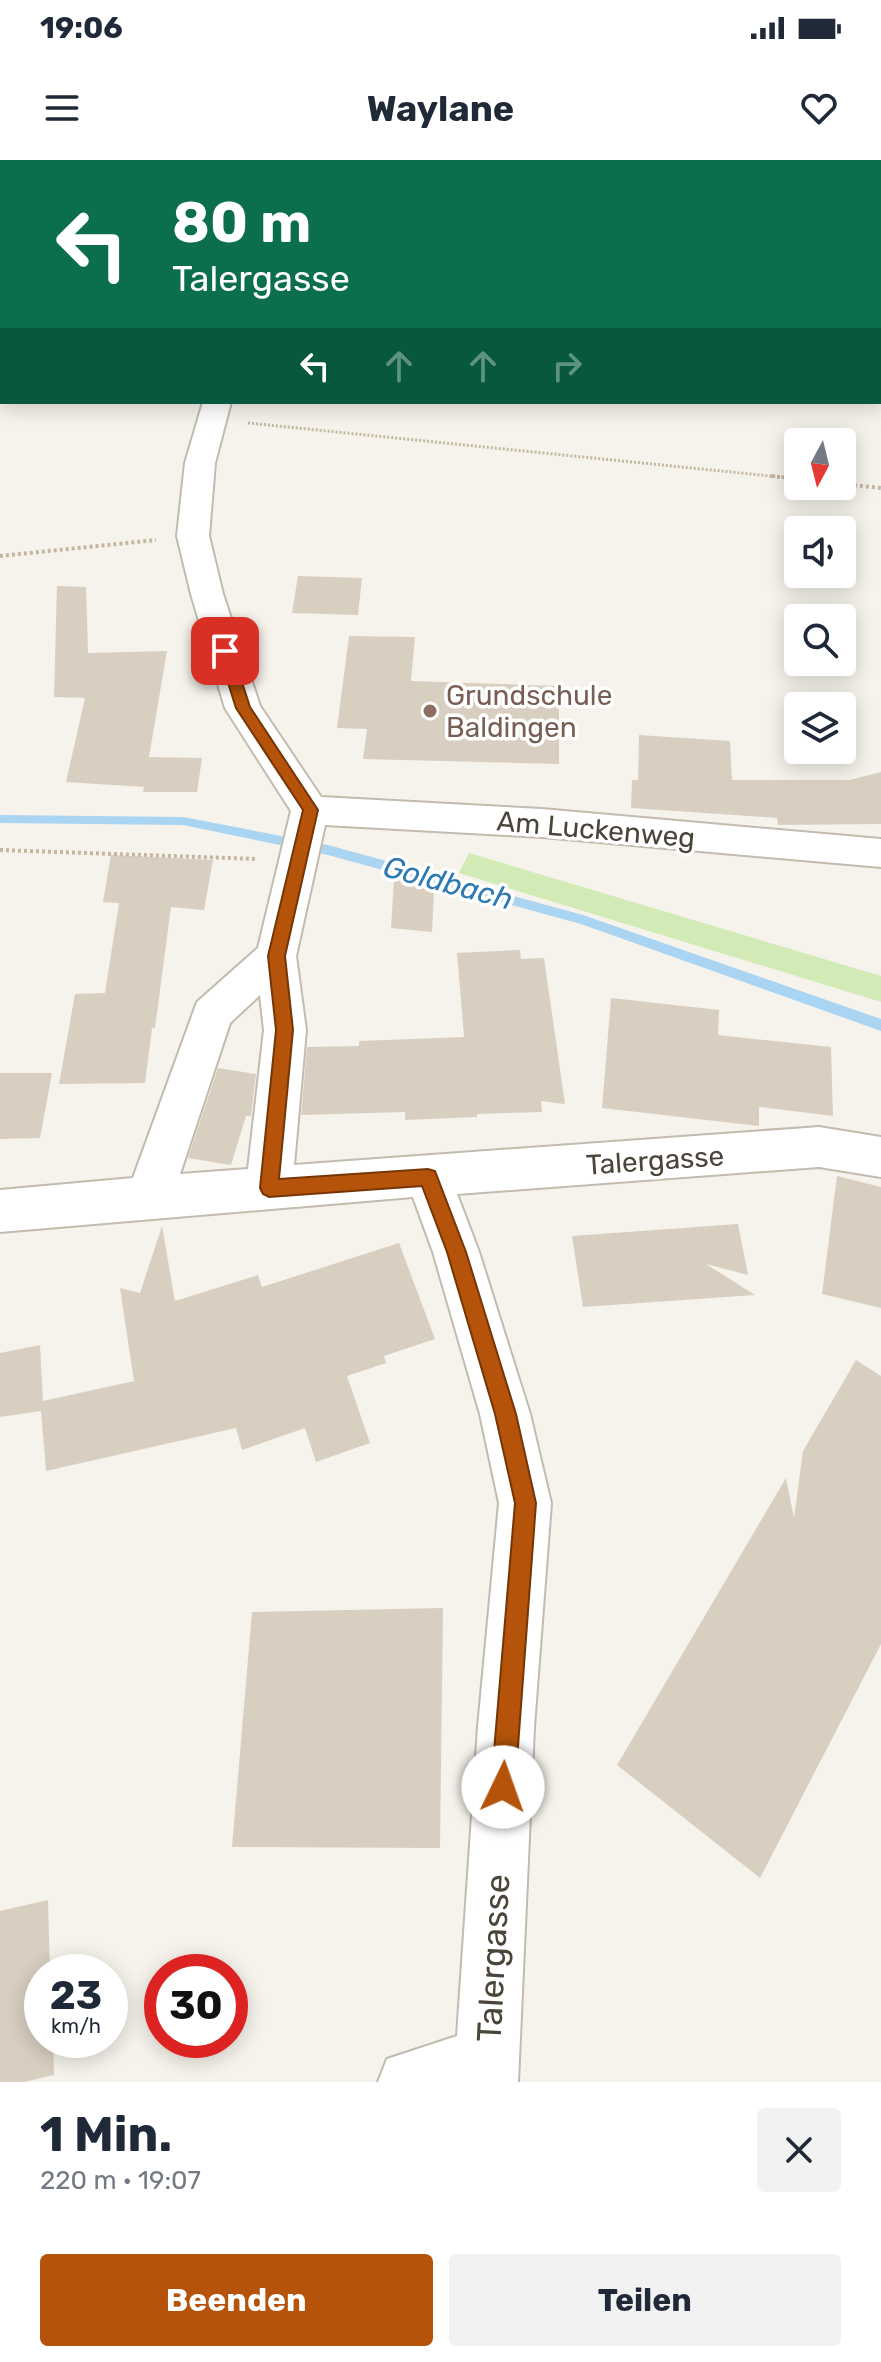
<!DOCTYPE html>
<html lang="de">
<meta charset="utf-8">
<style>
:root{--surface:#fff;--page:#f2f2f3;--text:#1f2937;--muted:#747a83;--accent:#b45309}
body{margin:0;font-family:Rubik,sans-serif;background:var(--page);color:var(--text);height:100vh;display:flex;flex-direction:column;font-size:30px;white-space:nowrap}
*{box-sizing:border-box;margin:0}
p{font-size:26px;color:var(--muted)}
.icon{flex:none;width:44px;height:44px;fill:none;stroke:currentColor;stroke-width:2;stroke-linecap:round;stroke-linejoin:round}
.map{position:relative;height:1922px;overflow:hidden}
.panel{display:flex;flex-direction:column;background:var(--surface);flex:1}
.panel>*{flex:none}
.top-card{position:absolute;left:0px;top:0px;width:882px;height:244px;box-shadow:0 4px 20px #0003;background:#0b6e4f;color:#fff;overflow:hidden}
.needle{width:52px;rotate:187deg}
.controls{position:absolute;left:784px;top:268px;display:grid;gap:16px}
.controls a{display:grid;place-items:center;width:72px;height:72px;border-radius:8px;background:var(--surface);box-shadow:0 4px 20px #0003;font-size:40px}
.speed{position:absolute;left:24px;top:1794px;display:flex;gap:16px;font-size:40px;font-weight:700;text-align:center}
.speed>*{display:grid;place-content:center;width:104px;height:104px;border-radius:50%;background:var(--surface);box-shadow:0 4px 20px #0003;line-height:1}
.speed small{font-size:20px;font-weight:400}
.speed .limit{border:12px solid #d22;background:#fff;color:#111}
.pin{position:absolute;display:grid;place-items:center;width:68px;height:68px;color:#fff;margin:-34px;border-radius:16px;box-shadow:0 4px 12px #0006}
.me{position:absolute;width:88px;margin:-44px;rotate:3deg;stroke-linejoin:round;filter:drop-shadow(0 0 6px #0008)}
.turn{display:flex;align-items:center;gap:28px;height:168px;padding:0 40px;font-size:36px}
.turn .icon{width:104px;height:104px;stroke-width:2.5}
.turn b{display:block;font-size:56px;line-height:68px}
.lanes{display:flex;align-items:center;height:76px;padding:0 40px;background:#0003;justify-content:center;gap:40px;direction:ltr}
.lanes .off{opacity:.35}
.round{display:grid;place-items:center;flex:none;width:84px;height:84px;border-radius:8px;background:var(--page)}
.overview{display:flex;align-items:center;justify-content:space-between;height:136px;padding:0 40px}
h1{font-size:48px;font-weight:700;line-height:60px}
.primary-button{display:flex;gap:16px;margin-top:auto;padding:16px 40px}
.primary-button a{flex:1;height:92px;border-radius:8px;background:var(--accent);color:#fff;font-size:32px;font-weight:700;line-height:92px;text-align:center}
.primary-button a+a{background:var(--page);color:var(--text)}
.status{display:flex;justify-content:space-between;align-items:center;height:56px;padding:0 40px;background:var(--surface);direction:ltr}
.status svg{height:22px;fill:currentColor}
header{display:flex;justify-content:space-between;align-items:center;height:104px;padding:0 40px;background:var(--surface);font-size:36px;font-weight:700}
.map>svg:first-child{display:block}
.green{fill:#d2eab5}
.lines{fill:none;stroke-linecap:round;stroke-linejoin:round}
.stream{fill:#a9d4f2;fill-rule:evenodd}
.building{fill:#d8cfc1}
.minor-casing{stroke:#c2bbae;stroke-width:4}
.path-far1{stroke:#c4b79f;stroke-width:3;stroke-dasharray:2 2;stroke-linecap:butt}
.path{stroke:#c4b79f;stroke-width:4;stroke-dasharray:3 3;stroke-linecap:butt}
.minor{fill:#fff;fill-rule:evenodd}
.route{fill:#b45309;stroke:#753606;stroke-width:2}
.education-dot{fill:#8d6e63;stroke:#fff;stroke-width:3}
.labels{text-anchor:middle;stroke-width:7;stroke-linejoin:round;paint-order:stroke}
.education-label{font-size:28px;fill:#785e54;stroke:#fff;text-anchor:start}
.street-label{font-size:28px;fill:#4b4439;stroke:#fff}
.water-label{font-size:30px;font-style:italic;fill:#2e7ab2;stroke:#fff}
.near-street-label{font-size:34px;fill:#4b4439;stroke:#fff}
</style>
<div class="status"><b>19:06</b><svg viewBox="0 0 49 12"><path d="M0 12V9h3v3zM5 12V6h3v6zM10 12V3h3v9zM15 12V0h3v12zM26 1h20v11H26zM47 4h2v5h-2z"/></svg></div>
<header><svg class="icon" aria-label="menu" viewBox="0 0 24 24"><path d="M4 6h16M4 12h16M4 18h16"/></svg>Waylane<svg class="icon" aria-label="heart" viewBox="0 0 24 24"><path d="M12 20l-8-8c-3-5 5-10 8-4 3-6 11-1 8 4z"/></svg></header>
<div class="map">
<svg width="881" height="1922" viewBox="0 0 881 1922">
<rect width="100%" height="100%" fill="#f6f3ec"/>
<path class="green" d="M469,693L881,816V842L459,713Z"/>
<g class="lines">
<path class="stream" d="M0,655L183,657L328,685L583,755L881,859V871L581,764L328,695L183,665L0,663Z"/>
</g>
<g class="building">
<path d="M298,416L362,418L358,455L292,453Z"/>
<path d="M57,426L86,427L88,493L167,491L149,597L202,598L197,632H143L144,627L66,622L85,538L54,537Z"/>
<path d="M349,476L415,477L411,521L559,526V604L363,599L367,569L337,568Z"/>
<path d="M639,575L730,581L732,620H850L881,612V664L778,665L777,658L631,648L632,620H638Z"/>
<path d="M111,695L213,700L204,750L171,747L155,868H152L145,923L59,924L75,834L105,833L119,743L103,742Z"/>
<path d="M394,719L434,731L432,772L391,768Z"/>
<path d="M520,790L521,799L544,798L565,944L541,941L542,952L477,954V957L405,960V952L301,955L307,887L359,886V881L464,877L457,793Z"/>
<path d="M611,838L719,850L718,875L831,887L833,956L759,947V966L602,948Z"/>
<path d="M218,908L256,914L251,956H246L231,1005L188,998Z"/>
<path d="M0,913H52L40,978L0,979Z"/>
<path d="M837,1016L881,1027V1148L822,1134Z"/>
<path d="M738,1064L748,1115L706,1104L755,1135L583,1147L572,1076Z"/>
<path d="M162,1066L175,1141L258,1115L262,1127L399,1083L435,1179L384,1196L386,1203L347,1216L370,1283L316,1302L305,1268L242,1290L236,1268L46,1311L41,1251L0,1257V1193L40,1185L43,1241L134,1221L120,1128L140,1133Z"/>
<path d="M856,1200L881,1216V1484L760,1718L617,1605L786,1318L794,1358L803,1291Z"/>
<path d="M443,1448L440,1688L232,1687L252,1452Z"/>
<path d="M48,1740L50,1812H42V1880H53L54,1915L24,1922H0V1751Z"/>
</g>
<g class="lines">
<g class="minor-casing">
<g id="minor">
<rect x="275" y="0" width="24" height="2"/>
<path d="M203,242H231L215,303L209,376L223,434L260,546L321,637L542,649L881,679V707L542,677L325,665L296,796L306,870L294,1005L819,967L881,977V1017L819,1007L457,1034L479,1092L530,1254L551,1343L534,1567L518,1922H378L387,1899L457,1876L478,1567L499,1343L480,1254L433,1092L413,1037L0,1072V1030L133,1018L197,842L258,788L291,651L225,548L191,434L177,376L185,303ZM260,835L264,870L248,1009L180,1014L230,863Z"/>
</g>
</g>
<path class="path-far1" d="M248,263L790,318"/>
<g class="path">
<path d="M771,316L798,319"/>
<path d="M842,324L881,328"/>
<path d="M0,396L156,380"/>
<path d="M0,690L257,699"/>
</g>
<use href="#minor" class="minor"/>
</g>
<path class="route" d="M225,486L232,491L250,547L318,650L285,796L293,870L279,1019L428,1009L435,1011L466,1092L516,1254L536,1343L515,1627L511,1636L503,1639L494,1636L491,1627L515,1343L495,1254L447,1092L422,1026L269,1037L263,1034L260,1028L276,870L268,796L303,650L236,548L218,491Z"/>
<circle class="education-dot" cx="430" cy="551" r="8"/>
<g class="labels">
<g class="education-label">
<text x="446" y="545">Grundschule<tspan x="446" dy="32">Baldingen</tspan></text>
</g>
<g class="street-label">
<text transform="translate(596 669) rotate(5)" y="10">Am Luckenweg</text>
<text transform="translate(655 1000) rotate(-4)" y="10">Talergasse</text>
</g>
<g class="water-label">
<text transform="translate(448 723) rotate(15)" y="10">Goldbach</text>
</g>
<g class="near-street-label">
<text transform="translate(493 1798) rotate(-87)" y="12">Talergasse</text>
</g>
</g>
</svg>
<div class="controls">
<a><svg class="needle" viewBox="-14 -14 28 28"><path d="M0-13l5 13h-10z" fill="#e53935"/><path d="M0 13l5-13h-10z" fill="#747a83"/></svg></a>
<a><svg class="icon" aria-label="sound" viewBox="0 0 24 24"><path d="M4 9h4l5-4v14l-5-4H4zM17 9q2 3 0 6"/></svg></a>
<a><svg class="icon" aria-label="search" viewBox="0 0 24 24"><circle cx="10" cy="10" r="6"/><path d="M15 15l6 6"/></svg></a>
<a><svg class="icon" aria-label="layers" viewBox="0 0 24 24"><path d="M12 4l9 5-9 5-9-5zM3 14l9 5 9-5"/></svg></a>
</div>
<div class="speed"><div>23<small>km/h</small></div><div class="limit">30</div></div>
<div class="pin" style="left:225px;top:491px;background:#d93025"><svg class="icon" aria-label="arrive" viewBox="0 0 24 24"><path d="M6 21V4h12l-3 4 3 4H6"/></svg></div>
<svg class="me" style="left:503px;top:1627px" viewBox="-20 -20 40 40"><circle r="19" fill="#fff"/><path d="M0-13L10 11 0 6-10 11z" fill="#b45309"/></svg>
<div class="top-card">
<div class="turn"><svg class="icon" aria-label="left" viewBox="0 0 24 24"><path d="M17 20v-9H6M10 6l-5 5 5 5"/></svg><div><b>80 m</b>Talergasse</div></div>
<div class="lanes"><svg class="icon" aria-label="left" viewBox="0 0 24 24"><path d="M17 20v-9H6M10 6l-5 5 5 5"/></svg><svg class="icon off" aria-label="ahead" viewBox="0 0 24 24"><path d="M12 20V5M6 11l6-6 6 6"/></svg><svg class="icon off" aria-label="ahead" viewBox="0 0 24 24"><path d="M12 20V5M6 11l6-6 6 6"/></svg><svg class="icon off" aria-label="right" viewBox="0 0 24 24"><path d="M7 20v-9h11M14 6l5 5-5 5"/></svg></div>
</div>
</div>
<section class="panel">
<div class="overview"><div><h1>1 Min.</h1><p>220 m · 19:07</p></div><a class="round"><svg class="icon" aria-label="close" viewBox="0 0 24 24"><path d="M6 6l12 12M18 6L6 18"/></svg></a></div>
<div class="primary-button"><a>Beenden</a><a>Teilen</a></div>
</section>
